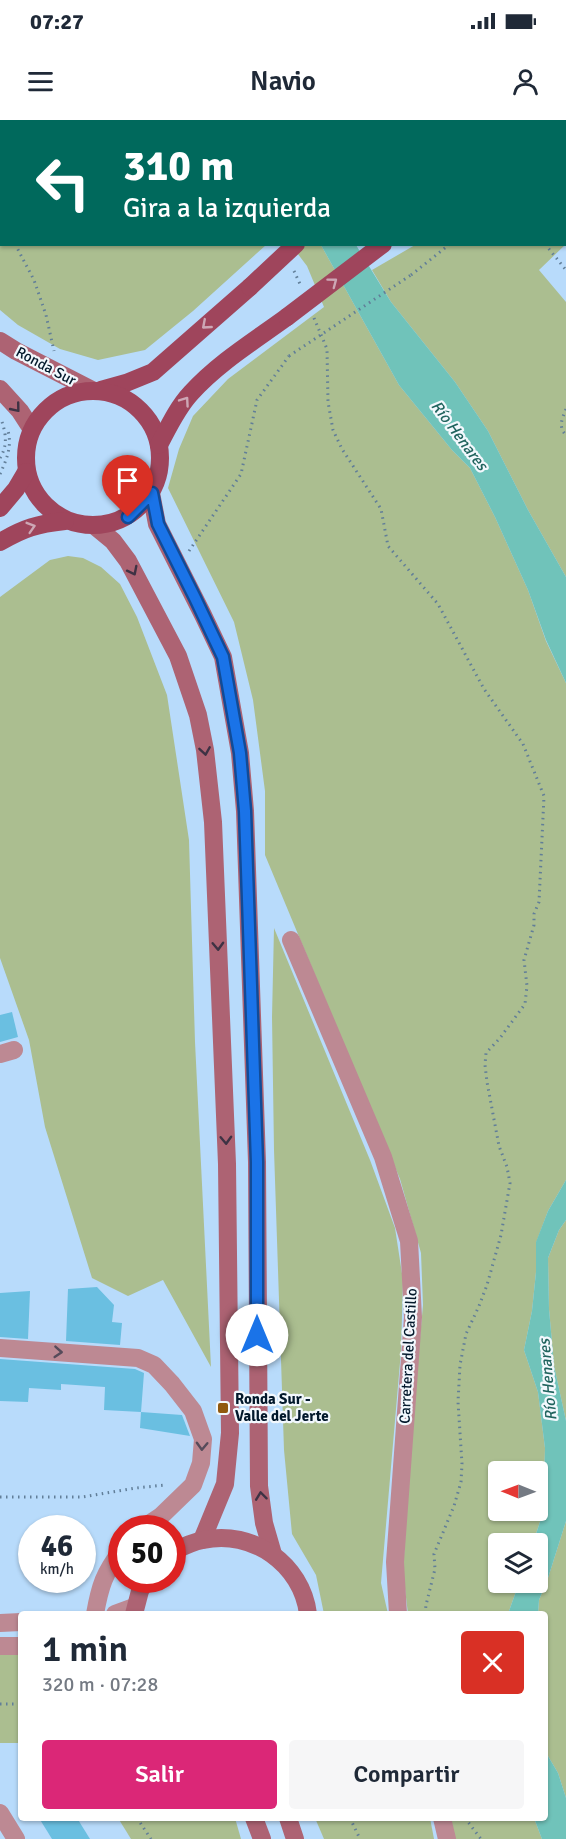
<!DOCTYPE html>
<html lang="es">
<meta charset="utf-8">
<style>
:root{--surface:#fff;--page:#f6f6f7;--text:#1f2937;--muted:#747a83;--accent:#db2777}
body{margin:0;font-family:Signika,sans-serif;background:var(--page);color:var(--text);height:100vh;display:flex;flex-direction:column;font-size:22px;white-space:nowrap}
*{box-sizing:border-box;margin:0}
p{font-size:20px;color:var(--muted)}
.icon{flex:none;width:33px;height:33px;fill:none;stroke:currentColor;stroke-width:2;stroke-linecap:round;stroke-linejoin:round}
.map{position:relative;flex:1;overflow:hidden}
.sheet{position:absolute;left:18px;top:1491px;width:530px;height:210px;display:flex;flex-direction:column;background:var(--surface);border-radius:6px;box-shadow:0 2px 4px #0004}
.sheet>*{flex:none}
.top-card{position:absolute;left:0px;top:0px;width:567px;height:126px;box-shadow:0 2px 4px #0004;background:#00695c;color:#fff;overflow:hidden}
.needle{width:39px;rotate:271deg}
.tools{position:absolute;left:488px;top:1341px;display:grid;gap:12px}
.tools a{display:grid;place-items:center;width:60px;height:60px;border-radius:6px;background:var(--surface);box-shadow:0 2px 4px #0004;font-size:30px}
.speed{position:absolute;left:18px;top:1395px;display:flex;gap:12px;font-size:30px;font-weight:700;text-align:center}
.speed>*{display:grid;place-content:center;width:78px;height:78px;border-radius:50%;background:var(--surface);box-shadow:0 2px 4px #0004;line-height:1}
.speed small{font-size:15px;font-weight:400}
.speed .limit{border:9px solid #d22;background:#fff;color:#111}
.pin{position:absolute;display:grid;place-items:center;width:51px;height:51px;color:#fff;margin:-62px -26px;border-radius:50% 50% 50% 0;rotate:-45deg;box-shadow:0 0 6px #0007}
.pin .icon{rotate:45deg}
.me{position:absolute;width:66px;margin:-33px;rotate:0deg;stroke-linejoin:round;filter:drop-shadow(0 0 4px #0008)}
.turn{display:flex;align-items:center;gap:21px;height:126px;padding:0 24px;font-size:27px}
.turn .icon{width:78px;height:78px;stroke-width:2.5}
.turn b{display:block;font-size:42px;line-height:51px}
.round{display:grid;place-items:center;flex:none;width:63px;height:63px;border-radius:6px;background:var(--page)}
.overview{display:flex;align-items:center;justify-content:space-between;height:102px;padding:0 24px}
h1{font-size:36px;font-weight:600;line-height:45px}
.button{display:flex;gap:12px;margin-top:auto;padding:12px 24px}
.button a{flex:1;height:69px;border-radius:6px;background:var(--accent);color:#fff;font-size:24px;font-weight:600;line-height:69px;text-align:center}
.button a+a{background:var(--page);color:var(--text)}
.status{display:flex;justify-content:space-between;align-items:center;height:42px;padding:0 30px;background:var(--surface);direction:ltr}
.status svg{height:16px;fill:currentColor}
header{display:flex;justify-content:space-between;align-items:center;height:78px;padding:0 24px;background:var(--surface);font-size:27px;font-weight:600}
.map>svg:first-child{display:block}
.green{fill:#abbe90;fill-rule:evenodd}
.water{fill:#70c3ba}
.building{fill:#6abfe1}
.lines{fill:none;stroke-linecap:round;stroke-linejoin:round}
.path{stroke:#617e98;stroke-width:3;stroke-dasharray:1.5 4.5;stroke-linecap:butt}
.street{stroke:#bd8993;stroke-width:18}
.secondary{stroke:#ad6373;stroke-width:18}
.primary{stroke:#9f455c;stroke-width:18}
.path-bridge{stroke:#617e98;stroke-width:3;stroke-dasharray:1.5 4.5;stroke-linecap:butt}
.primary-bridge{stroke:#9f455c;stroke-width:18}
.oneway{stroke:#cda7b5}
.oneway2{stroke:#3e3244}
.oneway3{stroke:#564b5a}
.route-casing{stroke:#114b97;stroke-width:15}
.route{stroke:#1a73e8;stroke-width:10}
.poi-dot{fill:#90590f;stroke:#f2f8fd;stroke-width:2}
.labels{text-anchor:middle;stroke-width:4.5;stroke-linejoin:round;paint-order:stroke}
.street-label{font-size:15px;fill:#02182b;stroke:#f2f8fd}
.poi-label{font-size:15px;font-weight:bold;fill:#02182b;stroke:#f2f8fd;text-anchor:start}
.water-label{font-size:16px;font-style:italic;fill:#20645e;stroke:#f2f8fd}
</style>
<div class="status"><b>07:27</b><svg viewBox="0 0 49 12"><path d="M0 12V9h3v3zM5 12V6h3v6zM10 12V3h3v9zM15 12V0h3v12zM26 1h20v11H26zM47 4h2v5h-2z"/></svg></div>
<header><svg class="icon" aria-label="menu" viewBox="0 0 24 24"><path d="M4 6h16M4 12h16M4 18h16"/></svg>Navio<svg class="icon" aria-label="person" viewBox="0 0 24 24"><circle cx="12" cy="8" r="4"/><path d="M4 21q1-7 8-7t8 7"/></svg></header>
<div class="map">
<svg width="566" height="1719" viewBox="0 0 566 1719">
<rect width="100%" height="100%" fill="#b8dbfb"/>
<g class="green">
<path d="M0,0H182L183,1L2,2V124L266,125L193,191L145,230L98,240L60,229L18,205L0,190Z"/>
<path d="M529,0H566V124L539,150L566,182V457L528,390L488,311L455,262L391,182L372,150L415,125L566,124V2L527,1Z"/>
<path d="M291,125H321L399,265L452,330L470,348L495,397L528,470L546,521L566,563V1060L548,1091L536,1123V1152L532,1191L524,1230L538,1272L545,1328L544,1369L541,1399L533,1423L498,1424V1462L519,1463L508,1494H408L403,1452L412,1305L423,1185L421,1133L400,1059L265,735V671L253,580L234,502L168,368L179,329L193,296L228,259L324,187L307,146ZM498,1352H537V1390H498Z"/>
<path d="M68,436L83,438L101,447L120,464L137,497L167,575L189,720L195,922L211,1247L163,1160L128,1176L92,1158L45,1007L29,920L0,838V477L50,440Z"/>
<path d="M274,808L370,1040L395,1108L403,1160L401,1231L381,1463L388,1494H324L316,1455L292,1414L284,1330L274,1030L272,897Z"/>
<path d="M566,1100V1301L554,1246L549,1189L548,1138L559,1110Z"/>
<path d="M566,1401V1678L558,1653L545,1631L544,1494H538L539,1480L548,1458Z"/>
<rect x="0" y="1535" width="21" height="88"/>
<path d="M118,1698H235L241,1719H131Z"/>
<path d="M315,1698H430L434,1719H324Z"/>
<path d="M451,1698H534L542,1719H455Z"/>
</g>
<g class="water">
<path d="M321,125H356L391,182L455,262L488,311L528,390L566,457V563L546,520L528,470L495,397L470,348L452,330L399,265Z"/>
<path d="M566,1060V1100L559,1110L548,1138L549,1189L554,1246L566,1301V1401L548,1458L539,1480L538,1494H508L519,1463L537,1462V1424L533,1423L541,1399L544,1369L545,1328L538,1272L524,1230L532,1191L536,1152V1122L548,1091Z"/>
<path d="M545,1631L558,1653L566,1678V1719H542L534,1698H544Z"/>
</g>
<g class="building">
<path d="M12,892L18,917L0,922V895Z"/>
<path d="M97,1167L114,1185L112,1202L122,1203L120,1225L66,1221L68,1169Z"/>
<path d="M30,1171L28,1219L0,1217V1173Z"/>
<path d="M0,1239L135,1249L144,1253L141,1292L104,1290L105,1267L61,1264V1270L29,1268L28,1282L0,1281Z"/>
<path d="M141,1292L182,1295L190,1316L140,1308Z"/>
<path d="M39,1698H77L90,1719H52Z"/>
</g>
<g class="lines">
<g class="path">
<path d="M110,0L111,2"/>
<path d="M566,28V27"/>
<path d="M0,95L2,98"/>
<path d="M15,124L34,160L46,195L54,231"/>
<path d="M545,124L566,150"/>
<path d="M294,151L300,164"/>
<path d="M411,155L450,124"/>
<path d="M314,198L327,229L328,282L333,310L342,329L381,389L388,426L438,484L484,569L523,624L544,676L539,782L534,794V805L524,840L527,866L525,884L500,918L486,933L485,945L487,962L499,1026L507,1047L510,1063L501,1115L487,1165L479,1186L466,1214L460,1245L458,1282L462,1344L461,1362L454,1386L434,1434L435,1449L426,1485L425,1494"/>
<path d="M566,289C562,299 558,307 566,315"/>
<path d="M0,338C8,325 6,313 1,299"/>
<path d="M0,354C7,339 13,324 7,308"/>
<path d="M189,431L241,354L257,280L289,236"/>
<path d="M0,1377H82L136,1368L165,1365"/>
<path d="M0,1584H21"/>
<path d="M137,1698L151,1719"/>
<path d="M350,1698L360,1719"/>
<path d="M465,1698L481,1719"/>
</g>
<g class="street">
<path d="M291,820L383,1037L409,1121L413,1197L395,1442L398,1494"/>
<path d="M0,934L14,930"/>
<path d="M0,1228L138,1238L154,1245L172,1264L193,1291L203,1319L201,1343L193,1365L161,1396L143,1408"/>
<path d="M95,1494C100,1466 104,1453 122,1430"/>
<path d="M115,1494L134,1487"/>
<path d="M0,1503L21,1502"/>
<path d="M0,1526H21"/>
<path d="M0,1693L16,1719"/>
<path d="M442,1698L447,1719"/>
</g>
<g class="secondary">
<path d="M0,221L16,231L92,270"/>
<path d="M0,269L20,291L31,308"/>
<path d="M151,373L157,404L203,495L223,537L240,633L245,691L257,1042L259,1366L264,1403L273,1434"/>
<path d="M96,407L113,421L128,441L178,536L198,595L205,630L213,702L227,1044L230,1313L225,1364L202,1420"/>
<path d="M172,1432C182,1427 192,1422 203,1420C252,1409 302,1444 308,1494"/>
<path d="M134,1494L140,1471L146,1460"/>
<path d="M254,1698L262,1719"/>
<path d="M288,1698L295,1719"/>
</g>
<g class="primary">
<path d="M433,2L435,0"/>
<path d="M506,2L507,0"/>
<path d="M101,270L126,263L153,252L250,167"/>
<circle cx="93" cy="338" r="67"/>
<path d="M159,325C168,308 177,288 191,273C218,243 254,221 287,197"/>
<path d="M0,388L16,369L26,352"/>
<path d="M0,422C24,408 37,404 65,401"/>
</g>
<path class="path-bridge" d="M289,236L411,155"/>
<g class="primary-bridge">
<path d="M250,167L296,124"/>
<path d="M287,197L383,124"/>
</g>
</g>
<defs><path id="oneway-chevron" d="M-2-3.5L2.5 0L-2 3.5" fill="none" stroke-width="1.6" stroke-linecap="round" stroke-linejoin="round" transform="scale(1.5)"/></defs>
<g class="oneway">
<use href="#oneway-chevron" transform="translate(333 162) rotate(-37)"/>
<use href="#oneway-chevron" transform="translate(206 205) rotate(139)"/>
<use href="#oneway-chevron" transform="translate(185 281) rotate(-55)"/>
<use href="#oneway-chevron" transform="translate(31 407) rotate(-17)"/>
</g>
<g class="oneway2">
<use href="#oneway-chevron" transform="translate(16 288) rotate(51)"/>
<use href="#oneway-chevron" transform="translate(133 451) rotate(63)"/>
<use href="#oneway-chevron" transform="translate(205 631) rotate(81)"/>
<use href="#oneway-chevron" transform="translate(218 826) rotate(88)"/>
<use href="#oneway-chevron" transform="translate(226 1020) rotate(88)"/>
<use href="#oneway-chevron" transform="translate(261 1376) rotate(-97)"/>
</g>
<g class="oneway3">
<use href="#oneway-chevron" transform="translate(58 1232) rotate(4)"/>
<use href="#oneway-chevron" transform="translate(202 1326) rotate(92)"/>
</g>
<g class="lines">
<g class="route-casing">
<path id="route" d="M128,397L152,373L158,404L195,478L223,537L240,633L245,691L257,1042V1215"/>
</g>
<use href="#route" class="route"/>
</g>
<rect class="poi-dot" x="217" y="1282" width="12" height="12" rx="3"/>
<g class="labels">
<g class="street-label">
<text transform="translate(46 246) rotate(28)" y="5">Ronda Sur</text>
<text transform="translate(408 1236) rotate(-87)" y="5">Carretera del Castillo</text>
</g>
<g class="poi-label">
<text x="235" y="1284">Ronda Sur -<tspan x="235" dy="17">Valle del Jerte</tspan></text>
</g>
<g class="water-label">
<text transform="translate(460 315) rotate(53)" y="6">Río Henares</text>
<text transform="translate(547 1260) rotate(-95)" y="6">Río Henares</text>
</g>
</g>
</svg>
<div class="tools">
<a><svg class="needle" viewBox="-14 -14 28 28"><path d="M0-13l5 13h-10z" fill="#e53935"/><path d="M0 13l5-13h-10z" fill="#747a83"/></svg></a>
<a><svg class="icon" aria-label="layers" viewBox="0 0 24 24"><path d="M12 4l9 5-9 5-9-5zM3 14l9 5 9-5"/></svg></a>
</div>
<div class="speed"><div>46<small>km/h</small></div><div class="limit">50</div></div>
<div class="pin" style="left:128px;top:397px;background:#d93025"><svg class="icon" aria-label="arrive" viewBox="0 0 24 24"><path d="M6 21V4h12l-3 4 3 4H6"/></svg></div>
<svg class="me" style="left:257px;top:1215px" viewBox="-20 -20 40 40"><circle r="19" fill="#fff"/><path d="M0-13L10 11 0 6-10 11z" fill="#1a73e8"/></svg>
<div class="top-card">
<div class="turn"><svg class="icon" aria-label="left" viewBox="0 0 24 24"><path d="M17 20v-9H6M10 6l-5 5 5 5"/></svg><div><b>310 m</b>Gira a la izquierda</div></div>
</div>
<section class="sheet">
<div class="overview"><div><h1>1 min</h1><p>320 m · 07:28</p></div><a class="round" style="background:#d93025;color:#fff"><svg class="icon" aria-label="close" viewBox="0 0 24 24"><path d="M6 6l12 12M18 6L6 18"/></svg></a></div>
<div class="button"><a>Salir</a><a>Compartir</a></div>
</section>
</div>
